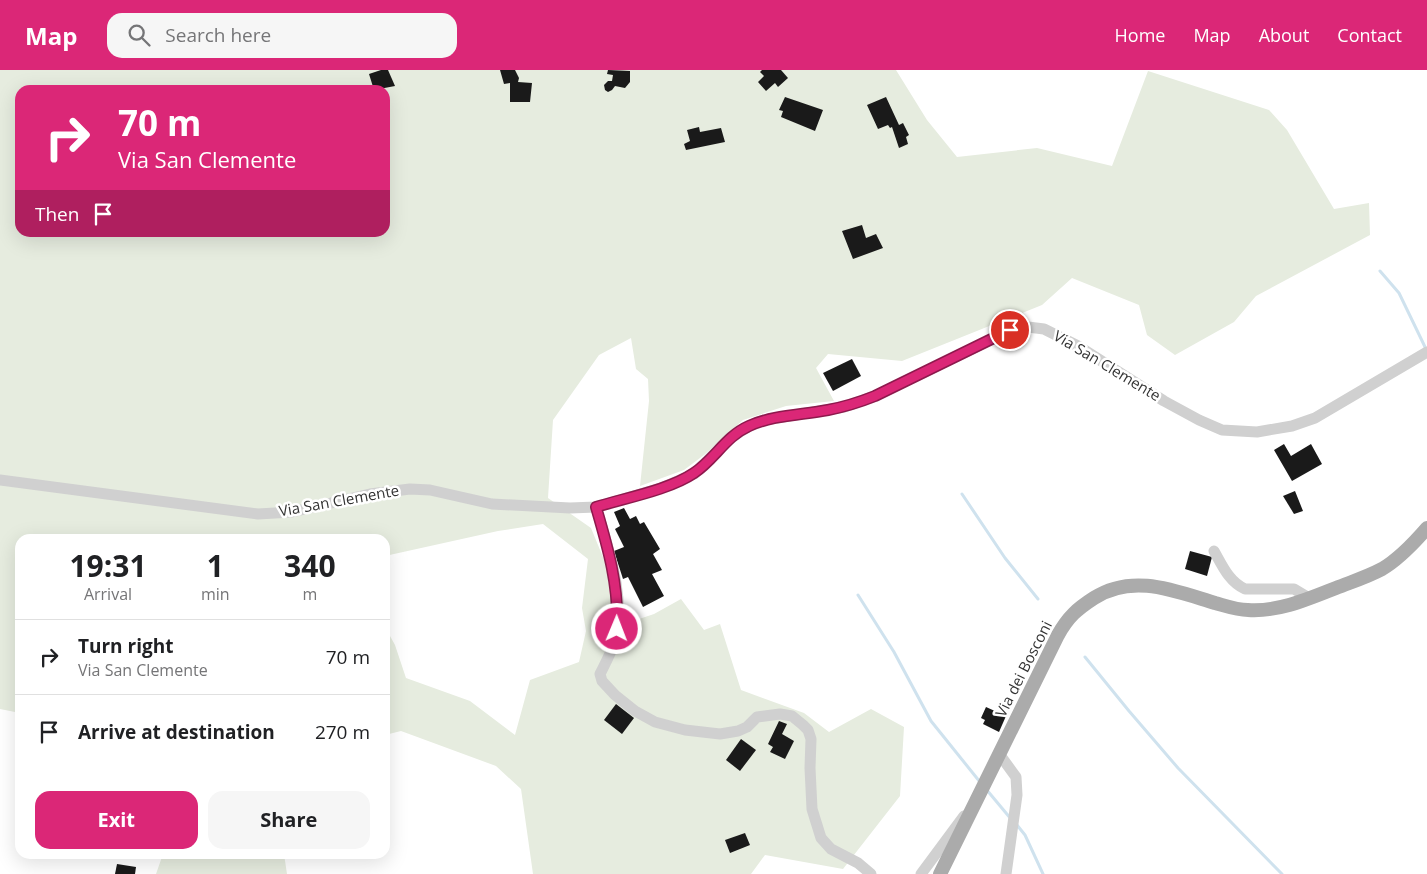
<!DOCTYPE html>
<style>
:root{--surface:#fff;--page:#f6f6f6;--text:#202124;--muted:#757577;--line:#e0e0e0;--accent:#db2777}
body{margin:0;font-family:"Open Sans",sans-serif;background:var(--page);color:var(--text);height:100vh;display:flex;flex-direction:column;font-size:19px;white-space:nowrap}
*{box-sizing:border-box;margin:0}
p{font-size:16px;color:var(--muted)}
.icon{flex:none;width:28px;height:28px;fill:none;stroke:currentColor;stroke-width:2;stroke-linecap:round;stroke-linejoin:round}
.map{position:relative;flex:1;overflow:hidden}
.panel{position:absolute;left:15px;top:464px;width:375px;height:325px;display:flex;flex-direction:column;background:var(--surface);border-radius:15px;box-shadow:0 5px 20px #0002}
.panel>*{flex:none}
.top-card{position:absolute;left:15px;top:15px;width:375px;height:152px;border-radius:15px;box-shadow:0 5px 20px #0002;background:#db2777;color:#fff;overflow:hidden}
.pin{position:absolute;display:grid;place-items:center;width:42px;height:42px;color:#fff;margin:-21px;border:2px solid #fff;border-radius:50%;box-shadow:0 1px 5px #0007}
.me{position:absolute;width:55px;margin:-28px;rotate:1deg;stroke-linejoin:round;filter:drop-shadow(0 0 4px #0008)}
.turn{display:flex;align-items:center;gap:18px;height:105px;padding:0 20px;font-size:22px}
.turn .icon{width:65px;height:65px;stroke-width:2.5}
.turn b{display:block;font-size:35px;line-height:42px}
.then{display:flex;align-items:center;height:48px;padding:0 20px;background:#0003;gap:10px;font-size:19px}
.eta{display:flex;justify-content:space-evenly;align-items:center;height:85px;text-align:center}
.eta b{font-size:30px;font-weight:700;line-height:35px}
.action{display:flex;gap:10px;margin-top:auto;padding:10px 20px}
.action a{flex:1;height:58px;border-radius:15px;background:var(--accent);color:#fff;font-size:20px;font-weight:700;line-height:58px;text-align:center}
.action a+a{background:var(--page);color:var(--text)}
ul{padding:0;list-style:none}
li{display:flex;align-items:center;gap:15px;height:75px;padding:0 20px;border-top:1px solid var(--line)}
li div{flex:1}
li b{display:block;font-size:19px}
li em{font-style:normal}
header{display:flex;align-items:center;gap:30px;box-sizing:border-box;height:70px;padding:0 25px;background:var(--accent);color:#fff}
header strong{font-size:24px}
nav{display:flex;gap:28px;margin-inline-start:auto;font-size:18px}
.search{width:350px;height:45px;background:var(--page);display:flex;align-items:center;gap:12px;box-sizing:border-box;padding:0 18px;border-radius:15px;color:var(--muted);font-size:19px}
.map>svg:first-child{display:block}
.green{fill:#e6ecdf;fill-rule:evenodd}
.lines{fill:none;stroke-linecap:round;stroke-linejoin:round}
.stream{stroke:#cfe2ee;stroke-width:3}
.building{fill:#1a1a1a}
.minor{stroke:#d0d0d0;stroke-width:11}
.major{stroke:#ababab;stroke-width:14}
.route-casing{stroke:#8e194d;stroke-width:12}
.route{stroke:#db2777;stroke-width:9}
.labels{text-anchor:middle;stroke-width:5;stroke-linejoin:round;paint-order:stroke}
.street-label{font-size:15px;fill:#333;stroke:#fff}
</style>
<header>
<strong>Map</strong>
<div class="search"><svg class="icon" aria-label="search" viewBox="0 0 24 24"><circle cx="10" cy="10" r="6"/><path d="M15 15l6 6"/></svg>Search here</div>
<nav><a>Home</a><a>Map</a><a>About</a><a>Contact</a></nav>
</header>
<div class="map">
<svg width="1427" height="804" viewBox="0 0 1427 804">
<rect width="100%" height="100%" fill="#fff"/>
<g class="green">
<path d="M0,0H896L927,50L957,87L1037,78L1112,96L1148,1L1269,40L1287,60L1334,139L1369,133L1370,165L1256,226L1234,252L1175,285L1147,265L1139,235L1072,208L1042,235L902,291L828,284L816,298L834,331L786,336L743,350L704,385L684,400L640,416L649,331L648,309L636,299L631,268L599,285L553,350L548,428L591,458L605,492L613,533L633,551L654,544L681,529L704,560L720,554L741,620L804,643L829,662L871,639L904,657L900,726L843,799L765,785L751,804H533L521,719L496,696L401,661L385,665V557L395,575L406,608L470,631L515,665L530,610L579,592L586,561L582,538L588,489L543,454L498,461L385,486V469H20V643L0,639ZM20,20H385V162H20Z"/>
<path d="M163,784H284L287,804H156Z"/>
</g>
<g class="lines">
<g class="stream">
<path d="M1380,201L1399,223L1426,279"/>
<path d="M962,424L1005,488L1038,529"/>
<path d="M858,525L894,582L931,651L980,712"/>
<path d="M1085,587L1129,641L1178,698L1282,804"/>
<path d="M986,719L1011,749"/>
<path d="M1017,755L1025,765L1043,804"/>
</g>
</g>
<g class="building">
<path d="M381,0H388L395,16L374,20L369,4Z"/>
<path d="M500,0H515L519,8L518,12L532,13L530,32H510V13L504,14Z"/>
<path d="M608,0L630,1V12L625,18L615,16L612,20L608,22L605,20L604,15L608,11H612L613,5L607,4Z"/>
<path d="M762,0H781L788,8L778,17L775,13L766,21L758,12L764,6L760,2Z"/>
<path d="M785,27L823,40L815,61L781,47L783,41L779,40Z"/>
<path d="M886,27L899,55L903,53L909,65L906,67L908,74L899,78L892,57L890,58L888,55L878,59L867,35Z"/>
<path d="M699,57L700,62L721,58L725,72L686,80L684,74L690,71L687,60Z"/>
<path d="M862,155L866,168L876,164L883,178L853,189L842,161Z"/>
<path d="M852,289L861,306L833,321L823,303Z"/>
<path d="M1284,374L1291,386L1311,374L1322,394L1292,411L1274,380Z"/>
<path d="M1295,421L1303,441L1294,444L1283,426Z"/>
<path d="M624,438L630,449L636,446L640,454L644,452L660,479L653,484L662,500L652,504L664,526L643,537L628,507L623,509L614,481L624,477L615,459L620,456L614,442Z"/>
<path d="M1190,481L1212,487L1207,506L1185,499Z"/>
<path d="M616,634L634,648L622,664L604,650Z"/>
<path d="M986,637L1006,646L999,662L983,654L985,650L981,648Z"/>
<path d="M779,651L787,654L782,664L794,671L785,689L770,682L773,677L768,674Z"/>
<path d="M741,669L756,680L740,701L726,690Z"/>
<path d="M745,763L750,775L730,783L725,770Z"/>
<path d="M117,794L136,797L135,804H115Z"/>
</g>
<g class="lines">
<g class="minor">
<path d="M0,410L258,444L292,442L370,424L410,419L430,420L492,434L570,438L596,437L661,418L694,404L730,368L751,355L764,350L844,337L875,326L1011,260L1028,257L1044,259L1078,276L1164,331L1199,350L1222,360L1257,362L1292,356L1315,348L1427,282"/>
<path d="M596,437C608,479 627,528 614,573C611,583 605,594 600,604L602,611L615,625L635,641L655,652L685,660L720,664L738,661L747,657L757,647L780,644L792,646L803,655L808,660L811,669L810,698L812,739L821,768L831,779L858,793L871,804"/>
<path d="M1214,481C1222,495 1229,512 1245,519H1294L1309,528"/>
<path d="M1000,685L1016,707L1017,725L1006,804"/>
<path d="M921,804L964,746"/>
</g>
<path class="major" d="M940,804L1058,565C1068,547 1077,539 1094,528C1133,503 1175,521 1215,533C1226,536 1237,540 1248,540C1279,542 1308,529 1336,518C1351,512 1367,507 1382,499C1399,489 1414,473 1427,458"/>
</g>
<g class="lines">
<g class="route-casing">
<path id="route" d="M617,559C619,516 608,478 596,437C625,428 669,420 694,403C714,390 726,366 749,356C773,345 802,345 828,340C844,337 860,332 875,326L1010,260"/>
</g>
<use href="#route" class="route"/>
</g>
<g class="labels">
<g class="street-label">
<text transform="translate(1107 296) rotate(31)" y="5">Via San Clemente</text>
<text transform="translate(339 431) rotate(-10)" y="5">Via San Clemente</text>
<text transform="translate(1024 599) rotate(-63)" y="5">Via dei Bosconi</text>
</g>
</g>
</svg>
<div class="pin" style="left:1010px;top:260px;background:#d93025"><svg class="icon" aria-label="arrive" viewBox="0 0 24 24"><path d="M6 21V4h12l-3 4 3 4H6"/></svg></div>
<svg class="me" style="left:617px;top:559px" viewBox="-20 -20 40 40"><circle r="17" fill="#db2777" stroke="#fff" stroke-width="3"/><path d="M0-11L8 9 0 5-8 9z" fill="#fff"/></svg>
<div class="top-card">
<div class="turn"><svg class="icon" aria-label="right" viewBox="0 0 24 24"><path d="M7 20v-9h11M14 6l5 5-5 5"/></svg><div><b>70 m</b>Via San Clemente</div></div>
<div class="then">Then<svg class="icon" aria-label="arrive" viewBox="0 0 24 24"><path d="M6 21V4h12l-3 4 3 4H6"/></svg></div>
</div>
<section class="panel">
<div class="eta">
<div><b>19:31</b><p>Arrival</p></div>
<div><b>1</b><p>min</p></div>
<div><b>340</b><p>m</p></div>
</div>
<ul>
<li><svg class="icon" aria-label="right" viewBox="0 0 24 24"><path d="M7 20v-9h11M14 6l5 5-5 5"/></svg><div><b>Turn right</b><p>Via San Clemente</p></div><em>70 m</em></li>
<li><svg class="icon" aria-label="arrive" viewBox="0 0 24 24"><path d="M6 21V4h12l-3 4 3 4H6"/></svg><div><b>Arrive at destination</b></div><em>270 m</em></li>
</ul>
<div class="action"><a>Exit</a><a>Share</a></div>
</section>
</div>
